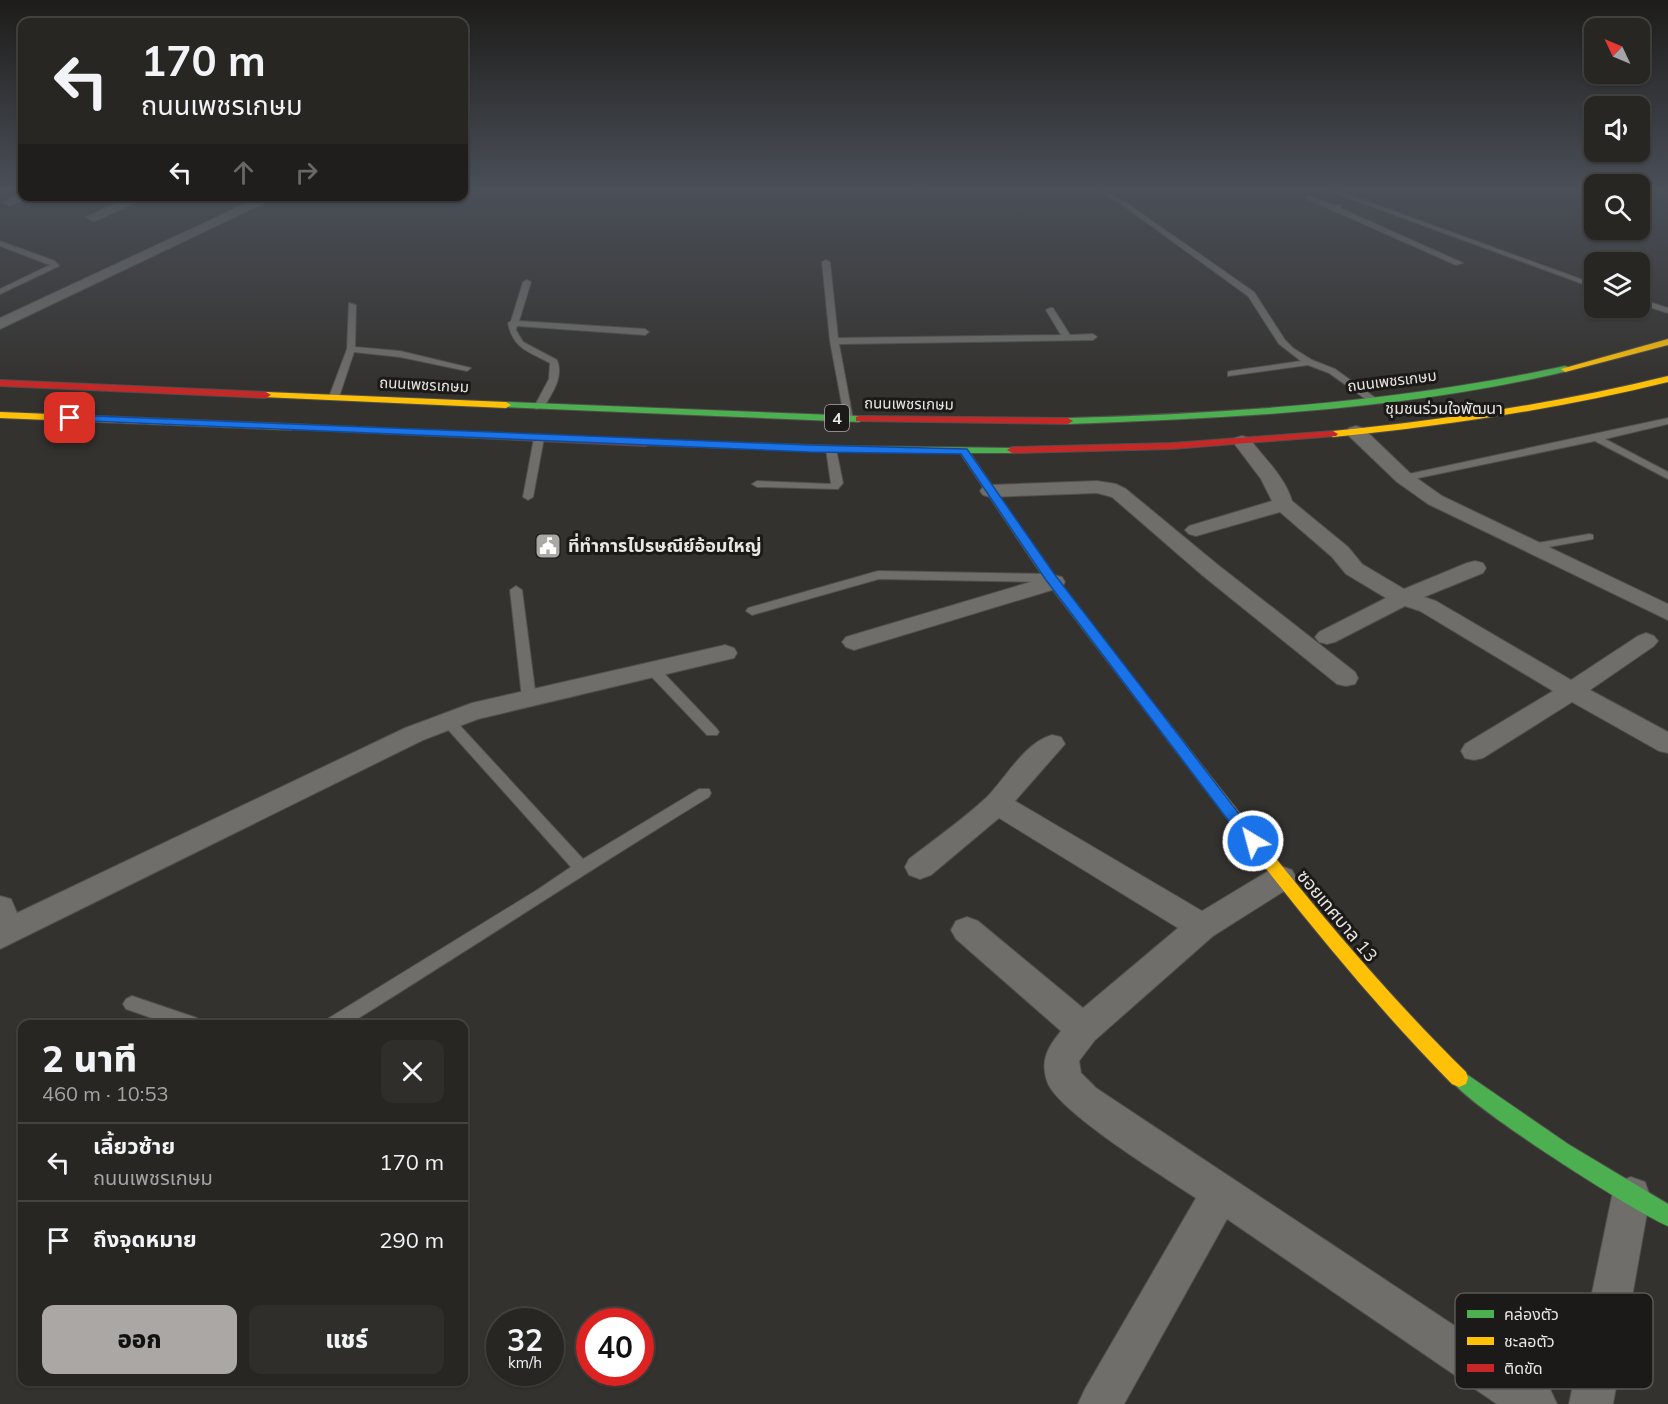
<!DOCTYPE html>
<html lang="th">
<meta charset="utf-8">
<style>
:root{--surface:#272623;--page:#2f2e2b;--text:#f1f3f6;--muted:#a4a5a6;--line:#434341;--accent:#aaa7a4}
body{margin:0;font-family:Mulish,"Noto Sans Thai",sans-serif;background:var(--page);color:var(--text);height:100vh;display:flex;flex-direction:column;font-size:22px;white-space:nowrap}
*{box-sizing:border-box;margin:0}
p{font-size:20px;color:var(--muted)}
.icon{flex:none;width:33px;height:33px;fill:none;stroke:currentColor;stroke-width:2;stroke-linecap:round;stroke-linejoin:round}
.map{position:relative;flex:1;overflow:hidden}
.drawer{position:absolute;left:18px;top:1020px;width:450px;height:366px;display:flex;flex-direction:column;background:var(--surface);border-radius:12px;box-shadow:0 2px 4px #0004,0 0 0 2px var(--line)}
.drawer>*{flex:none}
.banner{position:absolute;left:18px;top:18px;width:450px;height:183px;border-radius:12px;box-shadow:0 2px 4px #0004,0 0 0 2px var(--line);background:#272623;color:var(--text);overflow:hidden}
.needle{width:39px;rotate:314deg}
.fabs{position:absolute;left:1584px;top:18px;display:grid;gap:12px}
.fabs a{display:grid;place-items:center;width:66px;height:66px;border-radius:12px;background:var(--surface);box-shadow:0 2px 4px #0004,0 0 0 2px var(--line);font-size:30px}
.speed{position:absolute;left:486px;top:1308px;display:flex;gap:12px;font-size:30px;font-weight:700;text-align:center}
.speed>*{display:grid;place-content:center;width:78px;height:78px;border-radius:50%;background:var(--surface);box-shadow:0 2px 4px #0004,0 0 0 2px var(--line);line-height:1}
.speed small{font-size:15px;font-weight:400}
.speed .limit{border:9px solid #d22;background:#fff;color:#111}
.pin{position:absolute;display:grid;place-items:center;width:51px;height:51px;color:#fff;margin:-26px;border-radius:12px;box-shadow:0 3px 9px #0006}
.me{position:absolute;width:66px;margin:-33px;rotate:323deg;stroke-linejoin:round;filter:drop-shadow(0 0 4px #0008)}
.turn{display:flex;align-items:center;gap:21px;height:126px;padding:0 24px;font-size:27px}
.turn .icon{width:78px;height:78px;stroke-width:2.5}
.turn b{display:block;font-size:42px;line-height:51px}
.lanes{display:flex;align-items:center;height:57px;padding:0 24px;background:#0003;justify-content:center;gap:30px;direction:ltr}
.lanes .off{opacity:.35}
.round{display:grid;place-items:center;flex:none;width:63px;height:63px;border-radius:12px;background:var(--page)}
.summary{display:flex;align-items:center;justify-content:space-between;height:102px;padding:0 24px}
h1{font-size:36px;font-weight:800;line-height:45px}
.action{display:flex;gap:12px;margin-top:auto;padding:12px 24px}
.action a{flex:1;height:69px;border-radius:12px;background:var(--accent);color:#111;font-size:24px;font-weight:800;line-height:69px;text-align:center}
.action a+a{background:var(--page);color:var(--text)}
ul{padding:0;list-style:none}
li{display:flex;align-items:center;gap:18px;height:78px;padding:0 24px;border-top:2px solid var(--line)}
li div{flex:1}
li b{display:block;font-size:22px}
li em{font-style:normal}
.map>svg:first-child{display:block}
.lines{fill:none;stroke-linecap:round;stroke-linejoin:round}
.lane-casing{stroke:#514f4c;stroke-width:2}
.street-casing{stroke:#514f4c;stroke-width:2}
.fast-casing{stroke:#514f4c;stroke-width:2}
.slow-casing{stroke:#514f4c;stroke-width:2}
.jam-casing{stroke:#514f4c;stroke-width:2}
.lane{fill:#6f6e6b;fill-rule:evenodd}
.street{fill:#6f6e6b;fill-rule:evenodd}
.fast{fill:#4caf50;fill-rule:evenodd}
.slow{fill:#ffc107;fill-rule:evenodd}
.jam{fill:#c62828;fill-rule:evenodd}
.route{fill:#1a73e8;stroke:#114b97;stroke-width:1.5}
.labels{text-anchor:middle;stroke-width:6;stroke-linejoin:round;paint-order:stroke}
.far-street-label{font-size:15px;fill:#e9e6e3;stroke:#1c1a18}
.far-neighbourhood-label{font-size:16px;fill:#e9e6e3;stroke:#1c1a18}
.shield{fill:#1c1a18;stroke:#aca9a6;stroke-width:1.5}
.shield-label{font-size:16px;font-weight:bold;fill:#e9e6e3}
.poi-label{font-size:18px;font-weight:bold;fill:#e9e6e3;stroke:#1c1a18;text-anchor:start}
.street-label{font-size:18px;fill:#e9e6e3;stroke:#1c1a18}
.key{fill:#1c1a18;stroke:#5a5755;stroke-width:1.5}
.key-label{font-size:16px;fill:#e9e6e3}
</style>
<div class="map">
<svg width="1668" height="1404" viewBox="0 0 1668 1404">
<rect width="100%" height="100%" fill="#34322f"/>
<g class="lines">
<g class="lane-casing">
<g id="lane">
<path d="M927,188H939L914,195L911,193Z"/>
<path d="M1093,188H1101L1125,202L1254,292L1285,340L1293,348L1312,360L1335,369L1377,399V403H1371L1329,373L1308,365L1228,376V372L1231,371L1301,361L1279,344L1248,296L1121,204Z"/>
<path d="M1321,188H1330L1594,284V288Z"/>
<path d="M1307,195L1333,205H1341L1340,208L1463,263L1456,265L1305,198Z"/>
<path d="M0,241L55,261L59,266L0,294V289L50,265L0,246Z"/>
<path d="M826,260L830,262L838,338L1061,335L1046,310L1050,308H1053L1070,335L1093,334L1097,337L1093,340L839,344L853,419L845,421L830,341L822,262Z"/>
<path d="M527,280L531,282L519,321L645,329L649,332L645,335L517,326L516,330L523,342L557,360C564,377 552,393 544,407L536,409L534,407L549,379L550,363C527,351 513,348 508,323L511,321L523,282Z"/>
<path d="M1640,299L1668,308V313L1640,304Z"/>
<path d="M349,303L356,305L355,347L400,351L471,368L467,371L400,357L354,352L339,397L331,399L329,397L347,349Z"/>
<path d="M1668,418V424L1605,439L1668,472V479L1595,441L1404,481L1399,478L1404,475Z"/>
<path d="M539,435L544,438L533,497L528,500L523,497L534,438Z"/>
<path d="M831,446L836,449L843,483L838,489L757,487L752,484L757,481L831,484L826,449Z"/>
<path d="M1589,534L1593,535V539L1532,550L1526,547L1532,544Z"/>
<path d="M878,571L1050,574L1056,578L1050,582L879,579L752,615L746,611L748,608Z"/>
<path d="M516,586L522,590L536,698L529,702L522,698L510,590Z"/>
<path d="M652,665L657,666L717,729L719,732L717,735H707L647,672L645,669Z"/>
<path d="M448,716L453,718L583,859L699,789H709L711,793L709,797C588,871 470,949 349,1024H326L329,1018L537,890L571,867L443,724L441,721L443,718Z"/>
<path d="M132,996L197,1018L200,1024H169L126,1009L123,1004L126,999Z"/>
</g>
</g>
<g class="street-casing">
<g id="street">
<path d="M22,192V196H28L26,199L9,206L3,202Z"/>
<path d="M131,196H149L98,220L93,221L86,217Z"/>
<path d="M262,196H279L0,329V318Z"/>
<path d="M1356,426L1363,428L1411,474L1442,496L1668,604V620L1428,504L1397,482L1349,436L1347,432L1349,428Z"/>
<path d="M1242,436L1249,438C1264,458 1285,477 1292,501L1348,547L1362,564L1404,589L1467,563L1475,561L1483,563L1486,568L1483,573L1424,597L1436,601L1571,680L1638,636L1646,633L1654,636L1658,641L1654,646L1590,690L1668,732V753L1659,751L1572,702L1483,758L1474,760L1465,758L1461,751L1465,744L1553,691L1420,611L1405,606L1335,642L1327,644L1319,642L1315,637L1319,632L1386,598L1346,574L1332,557L1280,512L1196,536L1189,534L1185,530L1189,526L1272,501L1261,479L1233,442L1235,438Z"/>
<path d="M1097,481L1116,484L1126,489L1218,565L1355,672L1358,678L1355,684L1346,686L1337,684L1202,575L1112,497L1097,493L990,497L983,495L980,491L983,487L990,485Z"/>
<path d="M1054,575L1062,577L1065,582L1062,587L854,650L846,647L842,642L846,637Z"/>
<path d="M725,645L734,648L737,653L734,658L478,719L423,740L0,949V896L11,899L17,913L405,728L472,703Z"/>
<path d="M1052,735L1061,737L1065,744L1015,801L1202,911L1270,870L1281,866L1292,870L1296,878L1292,886L1213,936L1095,1040L1079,1061L1081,1073L1096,1088L1550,1389L1557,1404H1497L1227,1219L1124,1404H1078L1085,1389L1196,1198C1166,1178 1055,1110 1047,1081C1040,1060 1048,1047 1061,1031L956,939L951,930L956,921L967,917L978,921L1083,1008L1178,928L999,818L931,875L920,879L909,875L905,867L909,859C935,839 962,820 986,798C1005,779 1025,742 1052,735Z"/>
<path d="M1631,1177L1645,1182L1650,1196L1613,1404H1569L1612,1196L1617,1182Z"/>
</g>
</g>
<g class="fast-casing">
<g id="fast">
<path d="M1565,366L1568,367V371C1404,410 1236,418 1068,424L1063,421L1068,418C1237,413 1400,402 1565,366Z"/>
<path d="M506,402L859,416L864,419L859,422L503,407L501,405Z"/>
<path d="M646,440L845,446L1016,448L1017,450L1012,453H970L1054,576L1168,722L1166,725H1156L1046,581L960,453L845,452L642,445V441Z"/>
<path d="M1459,1069L1568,1144L1668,1204V1226C1636,1213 1461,1102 1450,1078L1452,1072Z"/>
</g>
</g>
<g class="slow-casing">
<g id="slow">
<path d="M1668,339V345L1565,372L1561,369Z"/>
<path d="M1668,376V382C1557,409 1446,426 1333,437L1328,434L1333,431C1446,420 1557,403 1668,376Z"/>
<path d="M266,392L506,402L511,405L506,408L263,397L261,395Z"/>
<path d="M0,412L291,424L296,427L291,430L0,418Z"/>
<path d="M1161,717L1166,719C1261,841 1355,963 1466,1072L1468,1078L1466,1084L1459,1087L1452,1084C1343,973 1250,849 1156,725L1154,722Z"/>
</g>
</g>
<g class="jam-casing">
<g id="jam">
<path d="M0,380L266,392L271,395L266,398L0,386Z"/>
<path d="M859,416L1068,418L1073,421L1068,424L856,421V417Z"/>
<path d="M291,424L646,440L651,443L646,446L288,429L286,427Z"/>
<path d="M1333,431L1338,434L1336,436L1172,449L1012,453L1007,450L1012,447L1172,443Z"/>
</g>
</g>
<use href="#lane" class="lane"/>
<use href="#street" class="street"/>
<use href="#fast" class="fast"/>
<use href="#slow" class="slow"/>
<use href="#jam" class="jam"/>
</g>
<linearGradient id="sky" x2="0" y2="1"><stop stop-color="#1d1c1a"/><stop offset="0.49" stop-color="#4a4f58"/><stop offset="1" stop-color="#4a4f58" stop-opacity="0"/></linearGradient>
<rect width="1668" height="385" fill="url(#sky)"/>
<path class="route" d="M70,415L809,445L967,449L1055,575L1260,841L1258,845H1247L1046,580L961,454L809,452L67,420V416Z"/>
<defs>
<g id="civic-square" transform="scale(1.35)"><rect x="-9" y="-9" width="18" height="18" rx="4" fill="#aaa7a4" stroke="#1c1a18"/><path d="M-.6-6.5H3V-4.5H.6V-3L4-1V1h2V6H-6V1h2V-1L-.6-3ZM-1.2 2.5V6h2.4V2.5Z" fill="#fff"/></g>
</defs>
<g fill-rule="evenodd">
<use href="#civic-square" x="548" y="546"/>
</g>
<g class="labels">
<g class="far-street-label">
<text transform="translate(1392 381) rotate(-7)" y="5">ถนนเพชรเกษม</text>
<text transform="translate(424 385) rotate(3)" y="5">ถนนเพชรเกษม</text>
<text transform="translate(909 404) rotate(1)" y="5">ถนนเพชรเกษม</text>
</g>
<g class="far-neighbourhood-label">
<text x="1444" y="414">ชุมชนร่วมใจพัฒนา</text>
</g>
<rect class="shield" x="825" y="405" width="24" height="26" rx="4.5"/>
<g class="shield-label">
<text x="837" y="424">4</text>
</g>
<g class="poi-label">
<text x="568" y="552">ที่ทำการไปรษณีย์อ้อมใหญ่</text>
</g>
<g class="street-label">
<text transform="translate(1337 916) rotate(50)" y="6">ซอยเทศบาล 13</text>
</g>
</g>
<rect x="1455" y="1293" width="198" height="96" rx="9" class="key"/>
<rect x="1467" y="1310" width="27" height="8" fill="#4caf50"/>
<rect x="1467" y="1337" width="27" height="8" fill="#ffc107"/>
<rect x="1467" y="1364" width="27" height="8" fill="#c62828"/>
<g class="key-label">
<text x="1504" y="1320">คล่องตัว</text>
<text x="1504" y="1347">ชะลอตัว</text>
<text x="1504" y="1374">ติดขัด</text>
</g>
</svg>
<div class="fabs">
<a><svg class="needle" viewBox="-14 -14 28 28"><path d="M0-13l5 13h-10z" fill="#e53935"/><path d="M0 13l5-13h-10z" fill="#a4a5a6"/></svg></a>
<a><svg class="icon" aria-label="sound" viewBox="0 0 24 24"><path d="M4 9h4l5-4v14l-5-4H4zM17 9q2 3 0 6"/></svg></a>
<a><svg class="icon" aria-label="search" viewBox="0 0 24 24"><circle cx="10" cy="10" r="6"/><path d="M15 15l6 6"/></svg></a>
<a><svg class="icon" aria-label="layers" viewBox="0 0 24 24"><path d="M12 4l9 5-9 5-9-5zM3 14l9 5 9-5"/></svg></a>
</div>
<div class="speed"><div>32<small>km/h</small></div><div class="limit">40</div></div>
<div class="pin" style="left:70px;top:418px;background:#d93025"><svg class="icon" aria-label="arrive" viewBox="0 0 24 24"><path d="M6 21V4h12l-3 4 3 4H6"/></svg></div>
<svg class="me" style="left:1253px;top:841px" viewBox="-20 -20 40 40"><circle r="17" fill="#1a73e8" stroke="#fff" stroke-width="3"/><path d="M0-11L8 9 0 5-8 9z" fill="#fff"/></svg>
<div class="banner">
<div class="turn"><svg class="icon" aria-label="left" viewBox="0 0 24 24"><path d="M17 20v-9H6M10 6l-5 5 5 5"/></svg><div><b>170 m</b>ถนนเพชรเกษม</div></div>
<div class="lanes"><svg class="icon" aria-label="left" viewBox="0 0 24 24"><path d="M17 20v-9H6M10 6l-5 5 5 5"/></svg><svg class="icon off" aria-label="ahead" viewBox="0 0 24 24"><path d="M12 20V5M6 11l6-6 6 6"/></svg><svg class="icon off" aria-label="right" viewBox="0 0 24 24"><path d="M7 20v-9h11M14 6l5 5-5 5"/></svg></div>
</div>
<section class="drawer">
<div class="summary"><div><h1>2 นาที</h1><p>460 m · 10:53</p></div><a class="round"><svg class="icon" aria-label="close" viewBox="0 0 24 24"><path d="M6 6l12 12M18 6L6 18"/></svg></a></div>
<ul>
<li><svg class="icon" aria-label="left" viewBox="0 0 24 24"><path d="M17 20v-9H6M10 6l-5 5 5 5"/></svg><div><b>เลี้ยวซ้าย</b><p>ถนนเพชรเกษม</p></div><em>170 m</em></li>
<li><svg class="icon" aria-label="arrive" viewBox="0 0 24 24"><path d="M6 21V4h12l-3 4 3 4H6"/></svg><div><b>ถึงจุดหมาย</b></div><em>290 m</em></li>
</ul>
<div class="action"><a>ออก</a><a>แชร์</a></div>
</section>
</div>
